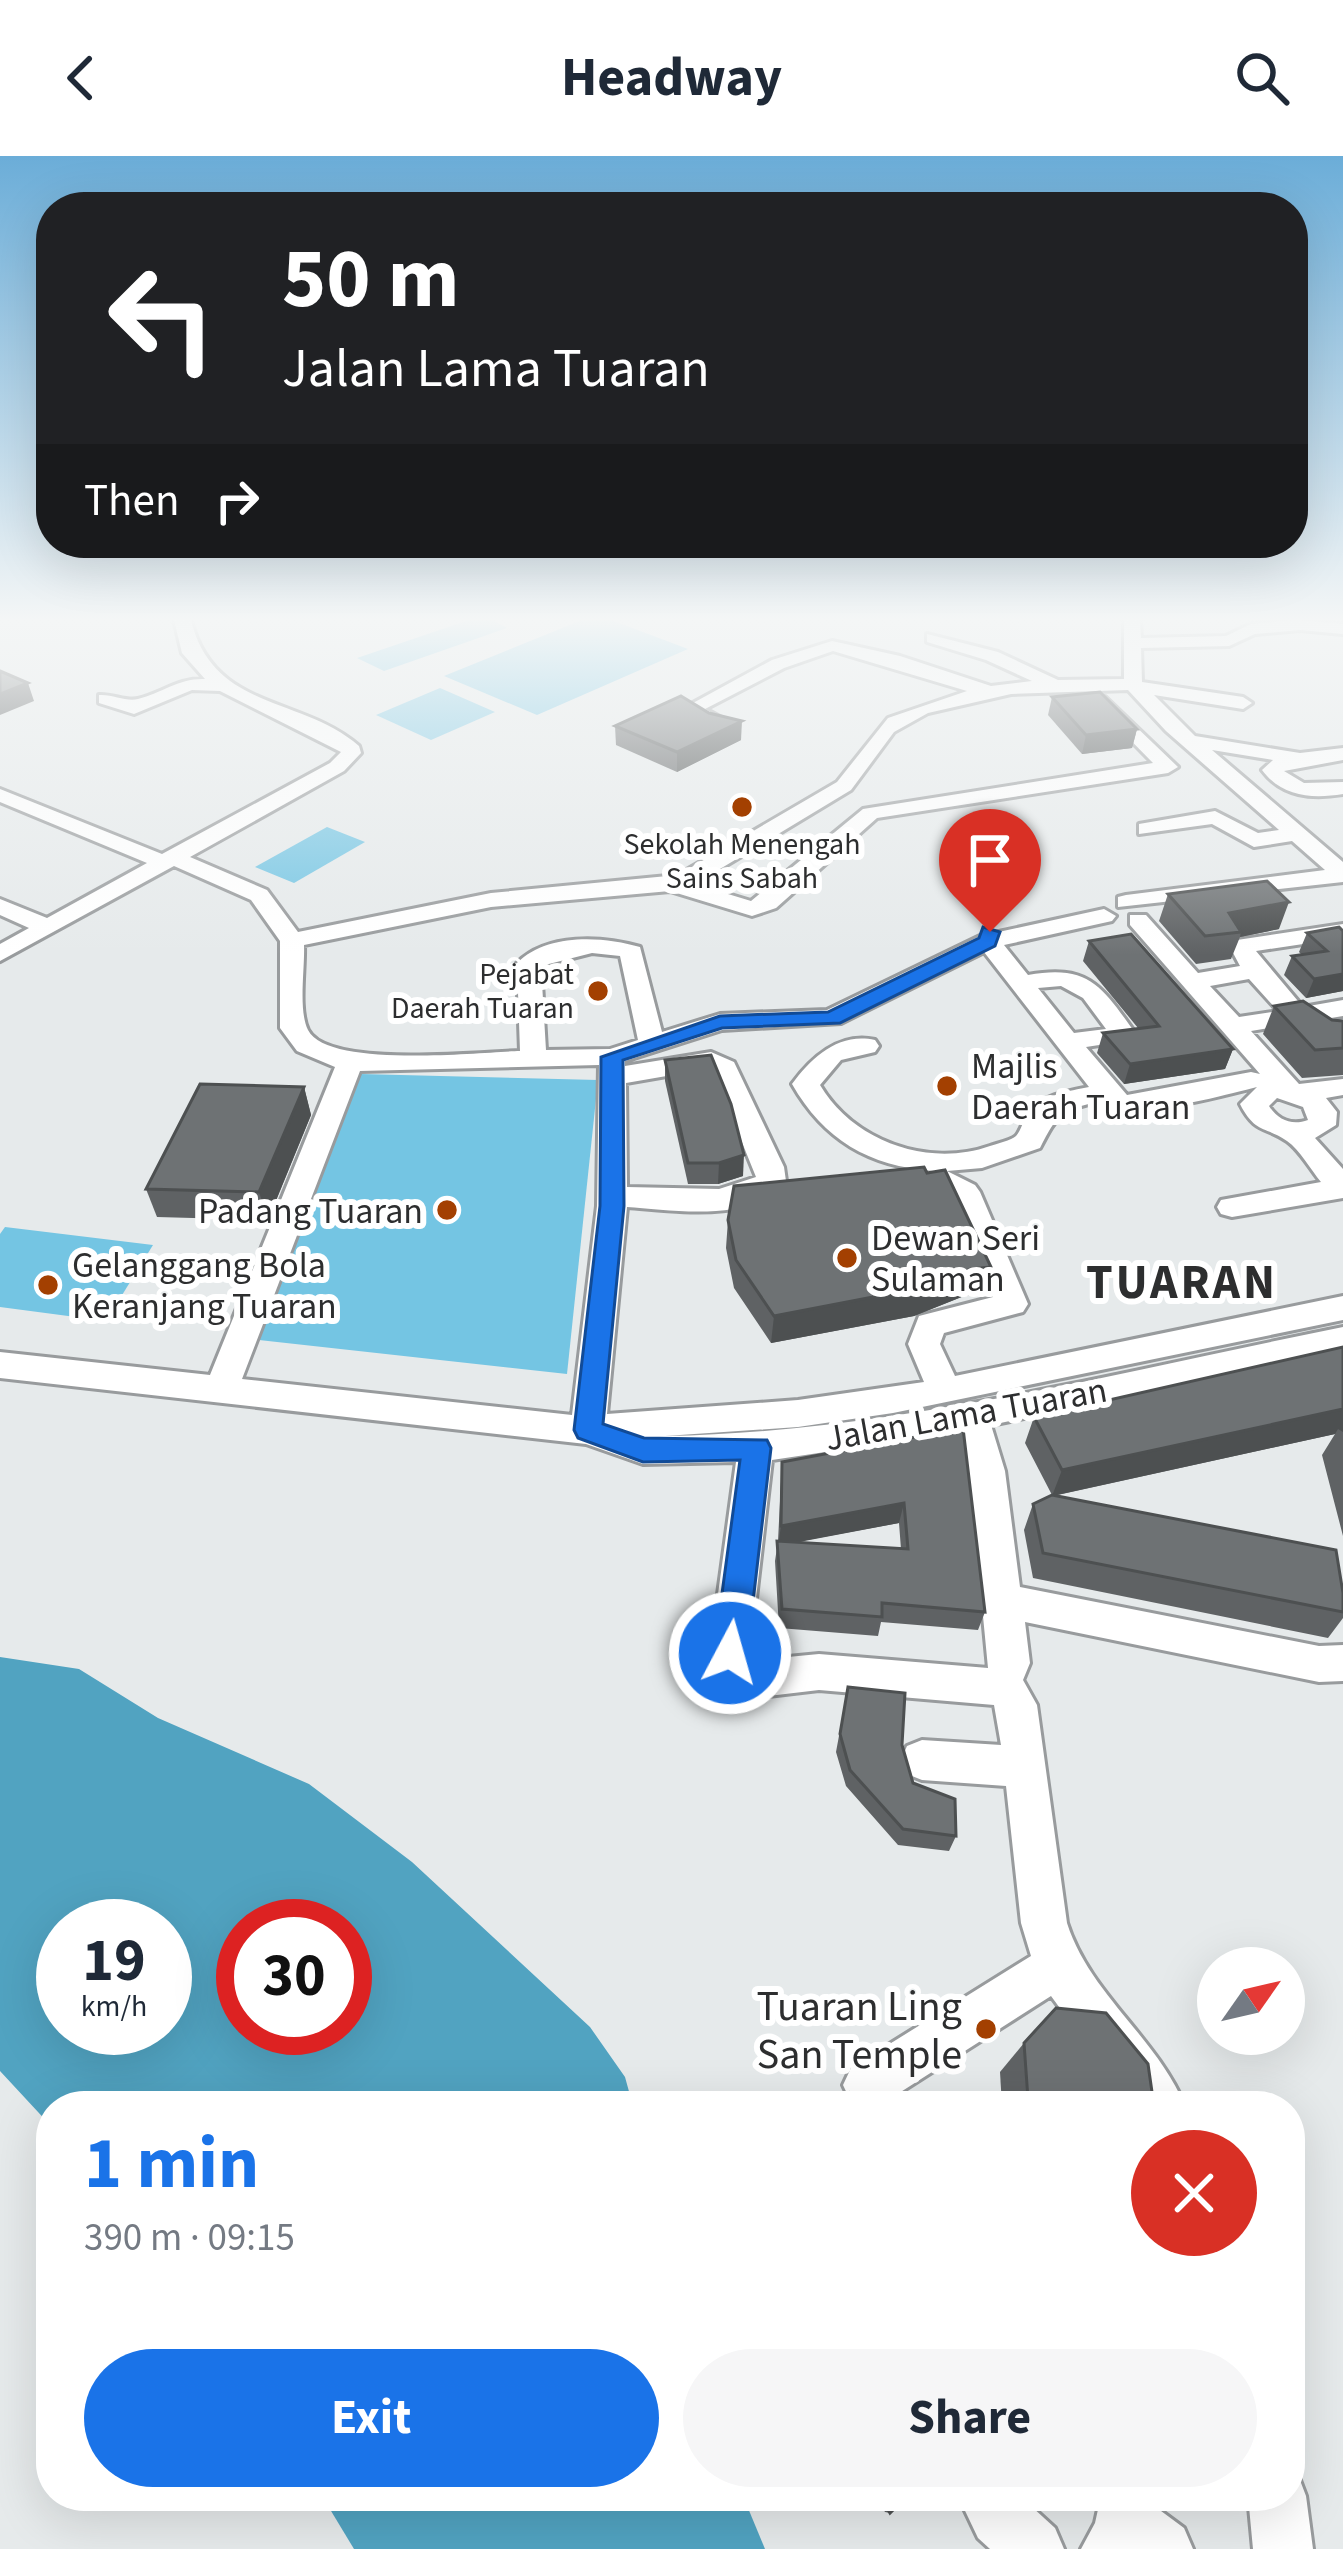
<!DOCTYPE html>
<meta charset="utf-8">
<style>
:root{--surface:#fff;--page:#f6f6f7;--text:#1f2937;--muted:#747a83;--accent:#1a73e8}
body{margin:0;font-family:"Source Sans 3",sans-serif;background:var(--page);color:var(--text);height:100vh;display:flex;flex-direction:column;font-size:45px;white-space:nowrap}
*{box-sizing:border-box;margin:0}
p{font-size:39px;color:var(--muted)}
.icon{flex:none;width:66px;height:66px;fill:none;stroke:currentColor;stroke-width:2;stroke-linecap:round;stroke-linejoin:round}
.map{position:relative;flex:1;overflow:hidden}
.panel{position:absolute;left:36px;top:1935px;width:1269px;height:420px;display:flex;flex-direction:column;background:var(--surface);border-radius:48px;box-shadow:0 12px 48px #0002}
.panel>*{flex:none}
.banner{position:absolute;left:36px;top:36px;width:1272px;height:366px;border-radius:48px;box-shadow:0 12px 48px #0002;background:#202124;color:#fff;overflow:hidden}
.needle{width:78px;rotate:56deg}
.tools{position:absolute;left:1197px;top:1791px;display:grid;gap:24px}
.tools a{display:grid;place-items:center;width:108px;height:108px;border-radius:50%;background:var(--surface);box-shadow:0 12px 48px #0002;font-size:60px}
.speed{position:absolute;left:36px;top:1743px;display:flex;gap:24px;font-size:60px;font-weight:700;text-align:center}
.speed>*{display:grid;place-content:center;width:156px;height:156px;border-radius:50%;background:var(--surface);box-shadow:0 12px 48px #0002;line-height:1}
.speed small{font-size:30px;font-weight:400}
.speed .limit{border:18px solid #d22;background:#fff;color:#111}
.pin{position:absolute;display:grid;place-items:center;width:102px;height:102px;color:#fff;margin:-123px -51px;border-radius:50% 50% 50% 0;rotate:-45deg;box-shadow:0 0 12px #0007}
.pin .icon{rotate:45deg}
.me{position:absolute;width:132px;margin:-66px;rotate:6deg;stroke-linejoin:round;filter:drop-shadow(0 0 9px #0008)}
.turn{display:flex;align-items:center;gap:42px;height:252px;padding:0 48px;font-size:54px}
.turn .icon{width:156px;height:156px;stroke-width:2.5}
.turn b{display:block;font-size:84px;line-height:102px}
.then{display:flex;align-items:center;height:114px;padding:0 48px;background:#0003;gap:24px;font-size:45px}
.round{display:grid;place-items:center;flex:none;width:126px;height:126px;border-radius:63px;background:var(--page)}
.summary{display:flex;align-items:center;justify-content:space-between;height:204px;padding:0 48px}
h1{font-size:72px;font-weight:700;line-height:90px;color:var(--accent)}
.primary-button{display:flex;gap:24px;margin-top:auto;padding:24px 48px}
.primary-button a{flex:1;height:138px;border-radius:72px;background:var(--accent);color:#fff;font-size:48px;font-weight:700;line-height:138px;text-align:center}
.primary-button a+a{background:var(--page);color:var(--text)}
header{display:flex;justify-content:space-between;align-items:center;height:156px;padding:0 48px;background:var(--surface);font-size:54px;font-weight:700}
.map>svg:first-child{display:block}
.green{fill:#74c5e3}
.water{fill:#51a3c1;fill-rule:evenodd}
.lines{fill:none;stroke-linecap:round;stroke-linejoin:round}
.minor-casing{stroke:#989b9d;stroke-width:6}
.minor{fill:#fff;fill-rule:evenodd}
.wall{fill:#5f6264;fill-rule:evenodd}
.shaded-wall{fill:#4d5051}
.building{fill:#6e7274;stroke:#4d5051;stroke-width:3}
.route{fill:#1a73e8;stroke:#114b97;stroke-width:3}
.poi-dot{fill:#a34001;stroke:#fff;stroke-width:4.5}
.labels{text-anchor:middle;stroke-width:12;stroke-linejoin:round;paint-order:stroke}
.far-poi-label{font-size:30px;fill:#2d2e2f;stroke:#fff}
.poi-label{font-size:36px;fill:#2d2e2f;stroke:#fff;text-anchor:start}
.street-label{font-size:36px;fill:#2d2e2f;stroke:#fff}
.near-poi-label{font-size:42px;fill:#2d2e2f;stroke:#fff;text-anchor:end}
.district-label{font-size:48px;font-weight:bold;letter-spacing:3px;fill:#2d2e2f;stroke:#fff}
</style>
<header><svg class="icon" aria-label="back" viewBox="0 0 24 24"><path d="M15 5l-7 7 7 7"/></svg>Headway<svg class="icon" aria-label="search" viewBox="0 0 24 24"><circle cx="10" cy="10" r="6"/><path d="M15 15l6 6"/></svg></header>
<div class="map">
<svg width="1343" height="2393" viewBox="0 0 1343 2393">
<rect width="100%" height="100%" fill="#e6eaeb"/>
<g class="green">
<path d="M469,464H492L507,472L384,515L357,502Z"/>
<path d="M582,464H611L688,493L537,559L444,520Z"/>
<path d="M440,532L495,556L431,584L376,559Z"/>
<path d="M327,671L365,686L294,727L255,711Z"/>
<path d="M361,918L598,924L567,1218L259,1184Z"/>
<path d="M5,1071L153,1089L106,1165L0,1151V1078Z"/>
</g>
<g class="water">
<path d="M0,1501L79,1513L158,1562L309,1628L412,1706L590,1871L625,1921L633,1950H51V1970L0,1915ZM63,1770H165V1872H63ZM243,1770H345V1872H243Z"/>
<path d="M322,2340H743L765,2393H354Z"/>
</g>
<g class="lines">
<g class="minor-casing">
<g id="minor">
<path d="M174,464H191C213,555 302,540 359,590L361,597L344,615L190,701L267,734L298,776L491,737L678,719L837,626L888,562L967,535L833,495L784,512L705,553L725,564V572H711L682,553L772,504L832,485L900,500L991,530L1032,525L986,504L927,486V478L998,496L1058,524L1124,523V464H1140L1141,482L1226,480L1251,468L1296,464L1343,468V478L1300,474L1255,478L1229,490L1141,492L1142,526L1243,541L1252,547L1243,553L1154,539L1195,580L1300,597L1343,592V604L1284,615L1304,627L1343,626V638C1312,643 1282,641 1262,614L1273,604L1212,594L1343,706V726L1118,751V741L1126,739L1325,714L1292,685L1254,691L1212,668L1139,678V668L1215,655L1258,677L1279,674L1166,575L1128,534L1011,538L928,557L894,576L851,634L695,728L751,745L863,653L1153,607L1098,551V543L1105,541L1178,611L1168,617L877,662L776,752L752,760L670,735L491,751L304,789C305,813 298,854 308,874C328,913 479,896 520,895L517,807C547,777 602,780 640,791L662,876L720,858L827,854L980,780L1104,753L1116,760L1112,765L1004,789L1028,819C1090,808 1102,831 1136,878L1132,884L1086,891L1127,939L1251,916L1260,918L1130,769V759H1146L1198,817L1240,810L1232,795L1237,784L1343,768V782L1256,795L1303,851L1343,844V860L1319,864L1343,873V889L1320,884L1292,868L1251,875L1299,928L1343,923V939L1326,942L1337,956L1336,969L1315,982L1343,1013V1042L1232,1061L1221,1058L1217,1051L1221,1044L1321,1026C1311,1014 1300,994 1287,985C1266,970 1255,978 1240,948L1257,931C1224,939 1123,968 1100,945C1060,955 1058,957 1040,992L982,1012L947,1015L975,1029L980,1036L1028,1148L1023,1156L944,1177L940,1188L955,1220L1343,1140V1164L893,1257L798,1271L665,1280C894,1276 1119,1216 1343,1171V1195L991,1269L1005,1315L1020,1431L1319,1490L1343,1489V1525L1319,1526L1025,1466L1030,1507L1023,1524L1037,1549L1067,1767C1089,1837 1157,1882 1185,1950H1132L1051,1840L885,1946L877,1950L851,1946L843,1929L851,1912L1031,1800L1021,1767L1006,1630L922,1624L907,1618L901,1604L907,1590L922,1584L1001,1589L994,1549L819,1534L760,1541L731,1533L710,1497L736,1306L643,1308L586,1288L0,1222V1196L210,1219L335,911L297,895L280,872V785L251,744L174,710L0,805V788L29,772L0,759V743L47,762L147,707L0,646V633L162,698L330,607L341,596L220,535L192,534L134,558L99,547V539C113,538 126,546 138,543C162,537 179,522 205,523L182,497ZM984,796L1089,931C1069,935 1043,939 1029,955C1024,962 1021,975 1016,980C1012,984 996,988 990,990C928,1012 853,985 820,929L841,904L875,896L879,890L875,884C839,876 812,901 792,928C824,984 869,1010 933,1015L903,1018L898,1025L903,1032L939,1034L953,1042L993,1141L919,1160L908,1188L924,1226L798,1244L607,1258L627,1051C672,1054 755,1068 786,1025L784,1011L734,906L711,896L625,910V905L722,874L841,867ZM592,797L620,800L638,884L610,893L546,894L541,810ZM1249,823L1278,855L1239,861L1210,830ZM1061,830L1083,842L1106,873L1074,877L1038,832ZM599,909L597,1050L572,1259L242,1223L360,915ZM707,913L714,917L756,1021L719,1033L627,1031L626,927ZM1277,942L1303,951L1308,964C1292,970 1278,964 1269,950ZM958,1276L969,1315L988,1512L819,1498L757,1504L750,1494L772,1304Z"/>
<path d="M1290,2316L1298,2319L1306,2340L1313,2393H1253L1248,2340H1290Z"/>
<path d="M958,2340H1020L1055,2372L1064,2393H990L978,2382Z"/>
<path d="M1101,2340H1159L1157,2352L1184,2372L1193,2393H1081L1095,2367Z"/>
</g>
</g>
<use href="#minor" class="minor"/>
</g>
<g class="wall">
<path d="M1052,541L1137,573L1132,592L1082,598L1048,559Z"/>
<path d="M615,570L741,584L677,616L616,589Z"/>
<path d="M1168,738L1279,773L1240,781L1231,803L1196,808L1159,765Z"/>
<path d="M1343,775V835L1306,842L1284,819L1292,800L1302,799L1299,796L1307,777Z"/>
<path d="M1089,785L1233,893L1225,913L1124,928L1097,897L1103,877L1138,872L1083,805Z"/>
<path d="M1274,850L1332,864L1343,865V919L1302,922L1263,878Z"/>
<path d="M665,904L743,1020L718,1028H688L665,925Z"/>
<path d="M304,931L311,959L268,1064L157,1061L146,1033Z"/>
<path d="M927,1017L991,1111L983,1138L964,1140L914,1160L771,1187L734,1132L726,1092L728,1064Z"/>
<path d="M1343,1191V1380L1322,1299L1335,1278L1053,1340L1343,1437V1462L1328,1482L1033,1422L1024,1374L1033,1348L1052,1339L1025,1287L1034,1261Z"/>
<path d="M963,1272L985,1456L978,1474L881,1466L878,1480L779,1472L775,1405L778,1385L782,1306ZM899,1367L901,1393L796,1386Z"/>
<path d="M848,1531L902,1589L913,1627L956,1680L949,1695L898,1689L846,1630L836,1596Z"/>
<path d="M1024,1887L1154,1950H1002L1000,1916Z"/>
<path d="M875,2340H907L890,2357L885,2356Z"/>
</g>
<g class="shaded-wall">
<path d="M28,527L34,545L0,559V538Z"/>
<path d="M742,565L741,584L677,616V596Z"/>
<path d="M1137,573L1132,592L1082,598L1086,579Z"/>
<path d="M1289,746L1279,773L1240,781L1241,776L1229,757Z"/>
<path d="M1343,818V835L1306,842L1314,823Z"/>
<path d="M1233,893L1225,913L1124,928L1130,908Z"/>
<path d="M304,931L311,959L268,1064L259,1036Z"/>
<path d="M744,999L743,1020L718,1028L719,1007Z"/>
<path d="M971,1113L964,1140L914,1160L771,1187L774,1160Z"/>
<path d="M1343,1253V1276L1338,1273L1335,1278L1052,1340L1062,1314Z"/>
<path d="M904,1347L899,1367L778,1390L781,1370Z"/>
</g>
<g class="building">
<path d="M0,515L28,527L0,538Z"/>
<path d="M1100,536L1137,573L1086,579L1052,541Z"/>
<path d="M681,540L709,557L742,565L677,596L615,570Z"/>
<path d="M1267,725L1289,746L1229,757L1241,776L1205,780L1168,738Z"/>
<path d="M1339,771L1343,775V818L1314,823L1292,800L1327,795L1307,777Z"/>
<path d="M1131,778L1233,893L1130,908L1103,877L1159,870L1089,785Z"/>
<path d="M1303,845L1332,864L1343,865V892L1315,894L1274,850Z"/>
<path d="M711,899L731,948L744,999L719,1007H688L665,904Z"/>
<path d="M200,928L304,931L259,1036L146,1033Z"/>
<path d="M924,1011L927,1017L945,1014L991,1111L971,1113L920,1132L774,1160L736,1104L728,1064L734,1030Z"/>
<path d="M1343,1191V1253L1062,1314L1034,1261Z"/>
<path d="M963,1272L985,1456L882,1447V1461L782,1453L777,1385L908,1393L904,1347L781,1370L782,1306Z"/>
<path d="M1052,1339L1336,1394L1343,1437V1456L1043,1397L1033,1348Z"/>
<path d="M848,1531L905,1537L902,1589L913,1627L955,1643L956,1680L903,1673L850,1614L840,1578Z"/>
<path d="M1056,1852L1106,1857L1148,1908L1154,1950H1034L1028,1943L1024,1887Z"/>
<path d="M850,1937L870,1950H844Z"/>
<path d="M880,2340H907L890,2357Z"/>
</g>
<linearGradient id="sky" x2="0" y2="1"><stop stop-color="#6badd8"/><stop offset="0.58" stop-color="#f4f6f6"/><stop offset="1" stop-color="#f4f6f6" stop-opacity="0"/></linearGradient>
<rect width="1343" height="799" fill="url(#sky)"/>
<path class="route" d="M983,771L1000,776L995,790L840,867L722,872L623,904L624,1050L603,1268L644,1282L767,1284L771,1292L747,1497L742,1507L730,1512L719,1507L714,1497L740,1304L643,1306L578,1282L574,1274L600,1050L601,901L720,860L828,856L979,782Z"/>
<g class="poi-dot">
<circle cx="742" cy="651" r="12"/>
<circle cx="598" cy="835" r="12"/>
<circle cx="947" cy="930" r="12"/>
<circle cx="447" cy="1054" r="12"/>
<circle cx="847" cy="1102" r="12"/>
<circle cx="48" cy="1129" r="12"/>
<circle cx="986" cy="1873" r="12"/>
</g>
<g class="labels">
<g class="far-poi-label">
<text x="742" y="698">Sekolah Menengah<tspan x="742" dy="34">Sains Sabah</tspan></text>
<text x="574" y="828" text-anchor="end">Pejabat<tspan x="574" dy="34">Daerah Tuaran</tspan></text>
</g>
<g class="poi-label">
<text x="971" y="922">Majlis<tspan x="971" dy="41">Daerah Tuaran</tspan></text>
<text x="423" y="1067" text-anchor="end">Padang Tuaran</text>
<text x="871" y="1094">Dewan Seri<tspan x="871" dy="41">Sulaman</tspan></text>
<text x="72" y="1121">Gelanggang Bola<tspan x="72" dy="41">Keranjang Tuaran</tspan></text>
</g>
<g class="street-label">
<text transform="translate(966 1257) rotate(-10)" y="13">Jalan Lama Tuaran</text>
</g>
<g class="near-poi-label">
<text x="962" y="1864">Tuaran Ling<tspan x="962" dy="48">San Temple</tspan></text>
</g>
<g class="district-label">
<text x="1182" y="1142">TUARAN</text>
</g>
</g>
</svg>
<div class="tools">
<a><svg class="needle" viewBox="-14 -14 28 28"><path d="M0-13l5 13h-10z" fill="#e53935"/><path d="M0 13l5-13h-10z" fill="#747a83"/></svg></a>
</div>
<div class="speed"><div>19<small>km/h</small></div><div class="limit">30</div></div>
<div class="pin" style="left:990px;top:776px;background:#d93025"><svg class="icon" aria-label="arrive" viewBox="0 0 24 24"><path d="M6 21V4h12l-3 4 3 4H6"/></svg></div>
<svg class="me" style="left:730px;top:1497px" viewBox="-20 -20 40 40"><circle r="17" fill="#1a73e8" stroke="#fff" stroke-width="3"/><path d="M0-11L8 9 0 5-8 9z" fill="#fff"/></svg>
<div class="banner">
<div class="turn"><svg class="icon" aria-label="left" viewBox="0 0 24 24"><path d="M17 20v-9H6M10 6l-5 5 5 5"/></svg><div><b>50 m</b>Jalan Lama Tuaran</div></div>
<div class="then">Then<svg class="icon" aria-label="right" viewBox="0 0 24 24"><path d="M7 20v-9h11M14 6l5 5-5 5"/></svg></div>
</div>
<section class="panel">
<div class="summary"><div><h1>1 min</h1><p>390 m · 09:15</p></div><a class="round" style="background:#d93025;color:#fff"><svg class="icon" aria-label="close" viewBox="0 0 24 24"><path d="M6 6l12 12M18 6L6 18"/></svg></a></div>
<div class="primary-button"><a>Exit</a><a>Share</a></div>
</section>
</div>
